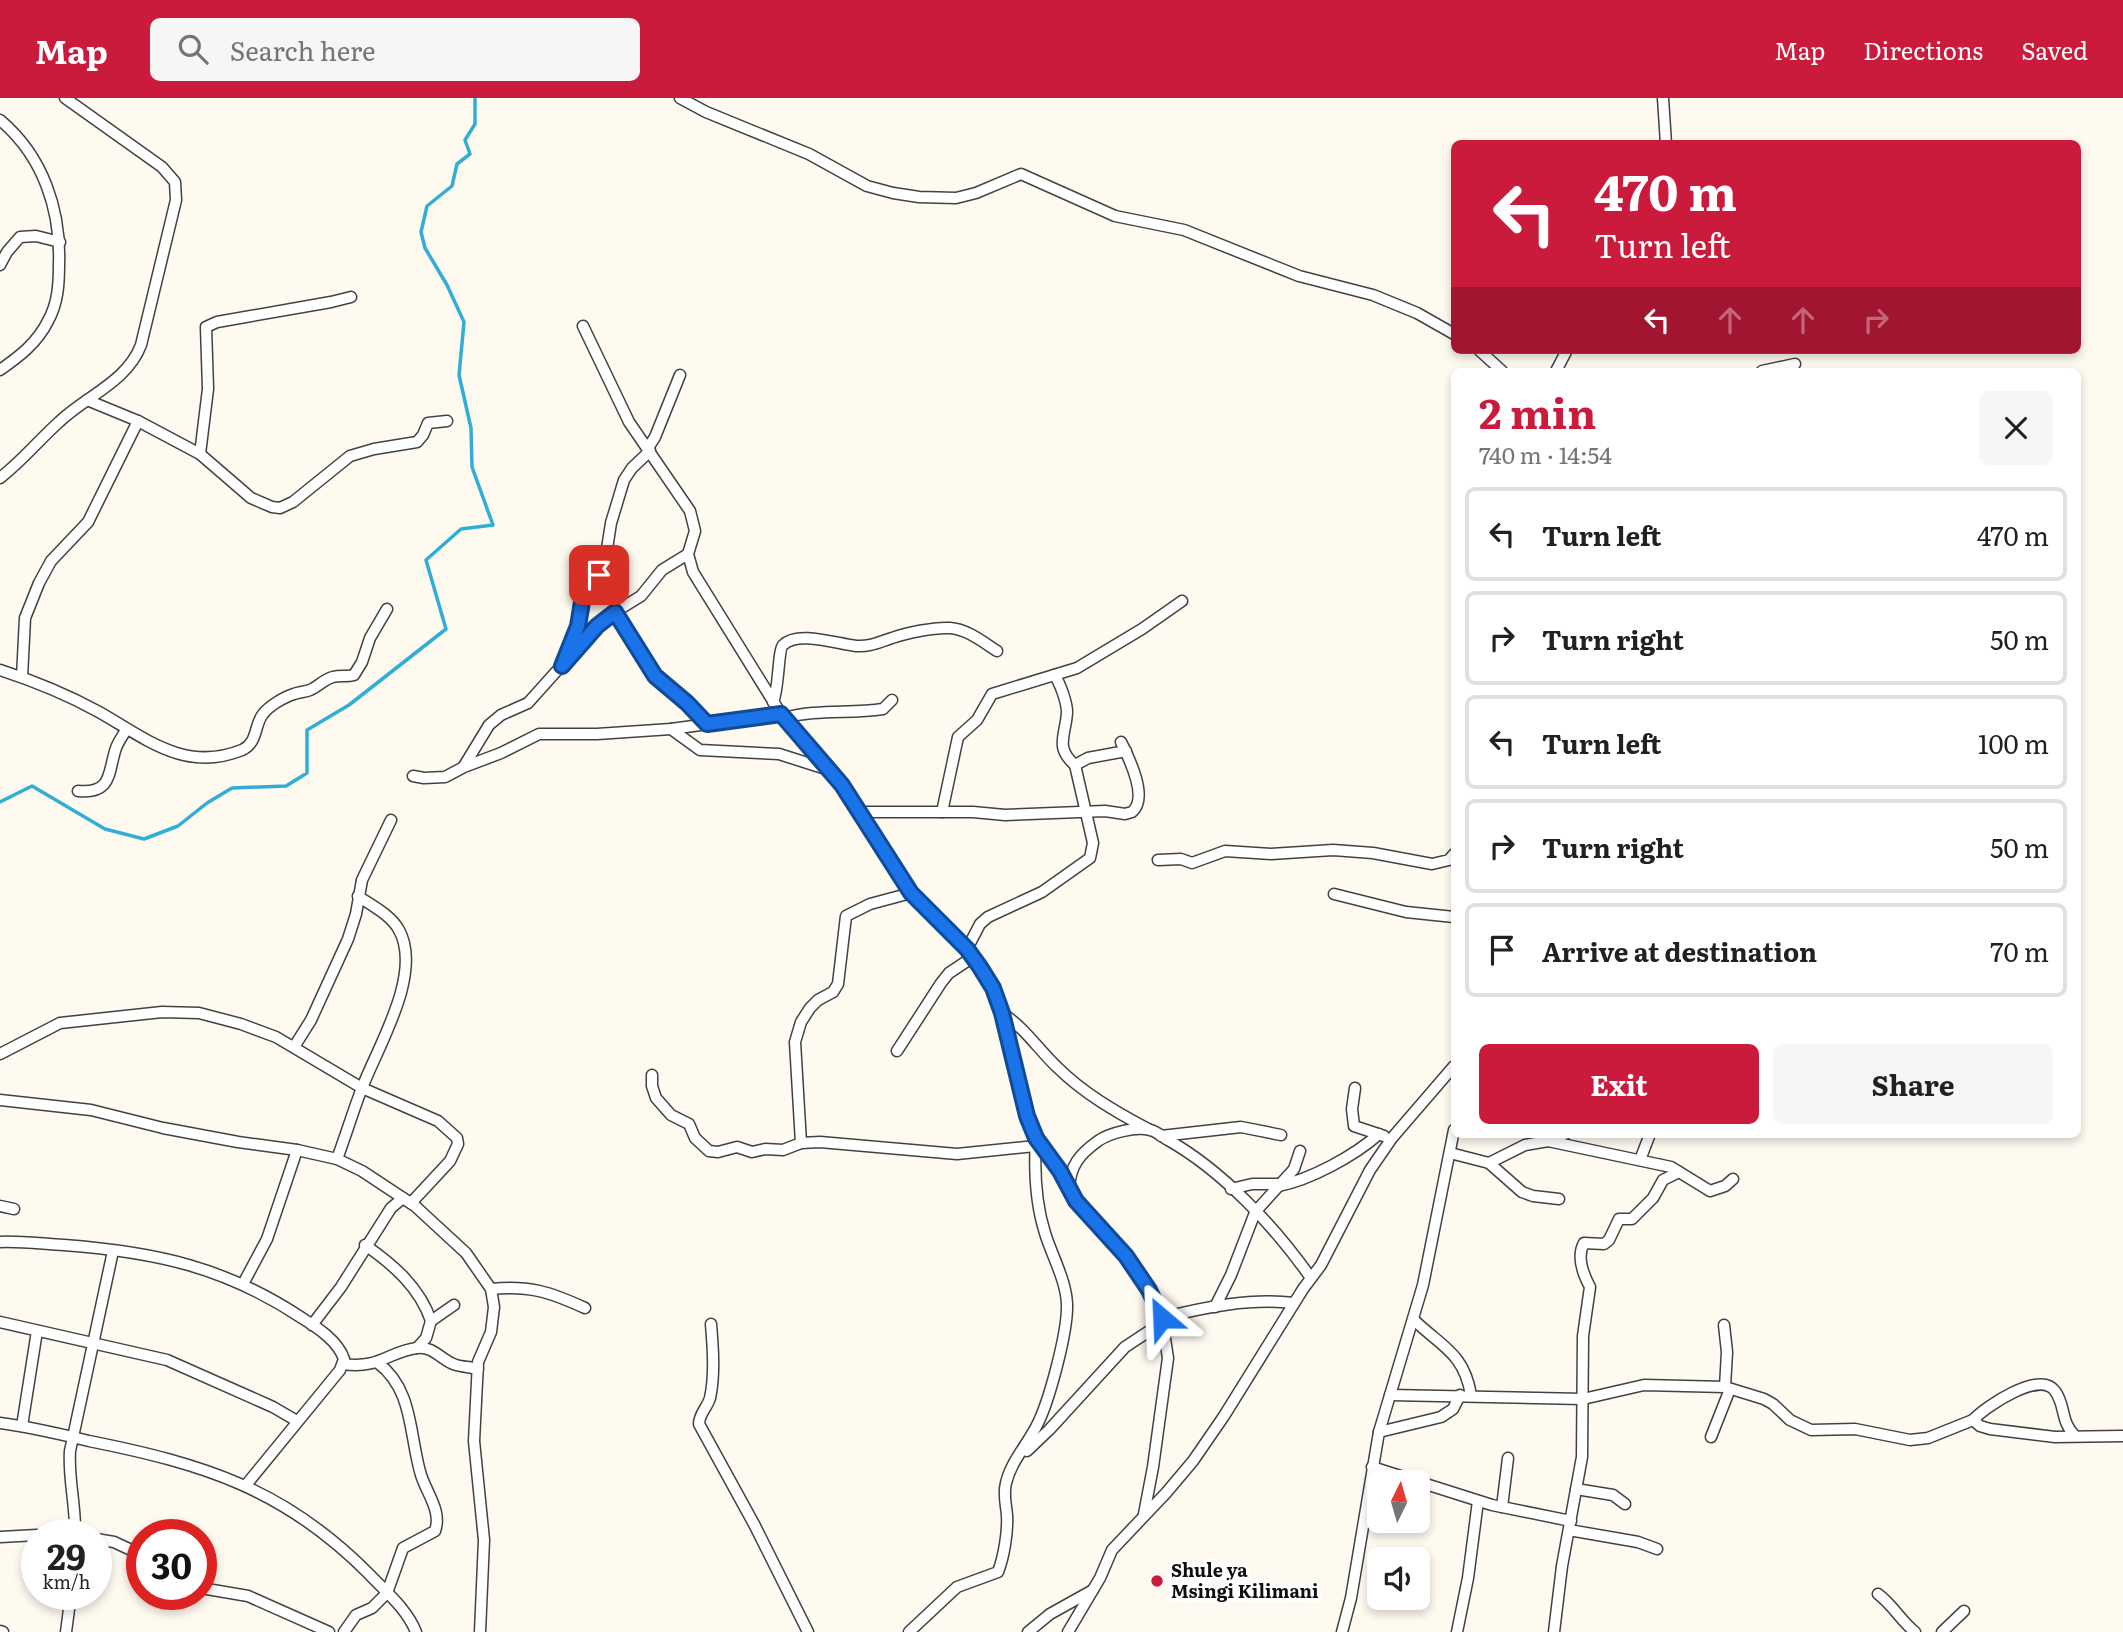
<!DOCTYPE html>
<meta charset="utf-8">
<style>
:root{--surface:#fff;--page:#f6f6f6;--text:#202124;--muted:#757577;--line:#e0e0e0;--accent:#ca1b3c}
body{margin:0;font-family:Literata,serif;background:var(--page);color:var(--text);height:100vh;display:flex;flex-direction:column;font-size:26px;white-space:nowrap}
*{box-sizing:border-box;margin:0}
p{font-size:23px;color:var(--muted)}
.icon{flex:none;width:38px;height:38px;fill:none;stroke:currentColor;stroke-width:2;stroke-linecap:round;stroke-linejoin:round}
.map{position:relative;flex:1;overflow:hidden}
.details{position:absolute;left:1451px;top:270px;width:630px;height:770px;display:flex;flex-direction:column;background:var(--surface);border-radius:10px;box-shadow:0 4px 10px #0003}
.details>*{flex:none}
.hud{position:absolute;left:1451px;top:42px;width:630px;height:214px;border-radius:10px;box-shadow:0 4px 10px #0003;background:#ca1b3c;color:#fff;overflow:hidden}
.needle{width:46px;rotate:5deg}
.controls{position:absolute;left:1367px;top:1372px;display:grid;gap:14px}
.controls a{display:grid;place-items:center;width:63px;height:63px;border-radius:10px;background:var(--surface);box-shadow:0 4px 10px #0003;font-size:35px}
.speed{position:absolute;left:21px;top:1421px;display:flex;gap:14px;font-size:35px;font-weight:700;text-align:center}
.speed>*{display:grid;place-content:center;width:91px;height:91px;border-radius:50%;background:var(--surface);box-shadow:0 4px 10px #0003;line-height:1}
.speed small{font-size:18px;font-weight:400}
.speed .limit{border:10px solid #d22;background:#fff;color:#111}
.pin{position:absolute;display:grid;place-items:center;width:60px;height:60px;color:#fff;margin:-30px;border-radius:14px;box-shadow:0 4px 10px #0006}
.me{position:absolute;width:77px;margin:-38px;rotate:334deg;stroke-linejoin:round;filter:drop-shadow(0 0 5px #0008)}
.turn{display:flex;align-items:center;gap:24px;height:147px;padding:0 28px;font-size:32px}
.turn .icon{width:91px;height:91px;stroke-width:2.5}
.turn b{display:block;font-size:49px;line-height:60px}
.lanes{display:flex;align-items:center;height:66px;padding:0 28px;background:#0003;justify-content:center;gap:35px;direction:ltr}
.lanes .off{opacity:.35}
.round{display:grid;place-items:center;flex:none;width:74px;height:74px;border-radius:10px;background:var(--page)}
.headline{display:flex;align-items:center;justify-content:space-between;height:119px;padding:0 28px}
h1{font-size:42px;font-weight:700;line-height:52px;color:var(--accent)}
.primary-button{display:flex;gap:14px;margin-top:auto;padding:14px 28px}
.primary-button a{flex:1;height:80px;border-radius:10px;background:var(--accent);color:#fff;font-size:28px;font-weight:700;line-height:80px;text-align:center}
.primary-button a+a{background:var(--page);color:var(--text)}
ul{padding:0;list-style:none}
li{display:flex;align-items:center;gap:21px;height:94px;margin:0 14px 10px;padding:0 14px;border:4px solid var(--line);border-radius:10px}
li div{flex:1}
li b{display:block;font-size:26px}
li em{font-style:normal}
header{display:flex;align-items:center;gap:42px;box-sizing:border-box;height:98px;padding:0 35px;background:var(--accent);color:#fff}
header strong{font-size:33px}
nav{display:flex;gap:38px;margin-inline-start:auto;font-size:24px}
.search{width:490px;height:63px;background:var(--page);display:flex;align-items:center;gap:18px;box-sizing:border-box;padding:0 24px;border-radius:10px;color:var(--muted);font-size:26px}
.map>svg:first-child{display:block}
.lines{fill:none;stroke-linecap:round;stroke-linejoin:round}
.stream{stroke:#31add8;stroke-width:3.5}
.street-casing{stroke:#424242;stroke-width:13}
.street{stroke:#fff;stroke-width:10}
.route-casing{stroke:#114b97;stroke-width:18}
.route{stroke:#1a73e8;stroke-width:12}
.poi-dot{fill:#ca1b3c;stroke:#fff;stroke-width:2.5}
.labels{text-anchor:middle;stroke-width:7;stroke-linejoin:round;paint-order:stroke}
.poi-label{font-size:18px;font-weight:bold;fill:#0f0f0f;stroke:#fff;text-anchor:start}
</style>
<header>
<strong>Map</strong>
<div class="search"><svg class="icon" aria-label="search" viewBox="0 0 24 24"><circle cx="10" cy="10" r="6"/><path d="M15 15l6 6"/></svg>Search here</div>
<nav><a>Map</a><a>Directions</a><a>Saved</a></nav>
</header>
<div class="map">
<svg width="2123" height="1534" viewBox="0 0 2123 1534">
<rect width="100%" height="100%" fill="#fffaf0"/>
<g class="lines">
<path class="stream" d="M0,704L32,688L105,731L144,741L178,728L207,705L232,690L286,688L307,675V632L349,607L446,531L426,462L461,431L493,427L472,369L471,330L459,277L464,224L447,187L425,150L421,134L427,108L452,88L457,66L470,56L465,42L475,26V0"/>
<g class="street-casing">
<g id="street">
<path d="M680,0L706,14L809,56L867,88L893,95L919,99L956,100L976,95L1021,76L1115,118L1184,132L1299,178L1373,197L1417,215L1454,236"/>
<path d="M1663,0L1666,46"/>
<path d="M0,22C43,58 61,112 59,166C59,186 58,205 48,223C37,245 20,258 0,272"/>
<path d="M0,167L7,154L20,139L36,138L60,144"/>
<path d="M583,228L629,324L690,413L695,433L688,456L693,474L781,616L842,687L911,795L967,851L980,869L993,890L1002,915L1022,999L1036,1040L1060,1073L1076,1103L1126,1158L1149,1192L1161,1215L1168,1260L1153,1369L1144,1416"/>
<path d="M1479,252L1502,273"/>
<path d="M1556,273L1567,252"/>
<path d="M1762,273L1795,266"/>
<path d="M87,302L138,323L200,356L251,400L272,409L280,410L293,404L350,358L374,351L417,344L423,337L428,325L447,323"/>
<path d="M648,350L655,339L680,277"/>
<path d="M200,356L208,291L206,229L217,224L331,204L351,199"/>
<path d="M0,380C22,363 39,342 59,324C86,298 127,284 141,247L176,102L175,84L162,69L65,0"/>
<path d="M615,514L655,578L687,605L707,626"/>
<path d="M564,564L578,528L583,498L604,470L611,425L624,382L632,370L650,353"/>
<path d="M0,572C34,583 68,597 99,614C145,640 185,675 242,652C258,645 254,627 263,616C269,608 284,599 294,596C299,594 305,594 310,592C318,589 324,581 333,579C340,577 347,579 354,577L362,564L370,540L387,511"/>
<path d="M1054,577C1060,584 1067,605 1067,614C1066,637 1054,649 1075,667"/>
<path d="M22,579L25,520L39,485L51,463L88,424L138,323"/>
<path d="M773,604C779,591 778,552 783,547C798,532 837,546 856,548C870,549 879,544 892,540C906,535 934,529 950,530C967,531 983,544 997,553"/>
<path d="M784,620C818,611 849,616 883,611L892,602"/>
<path d="M671,631L700,652L779,656L826,671"/>
<path d="M464,668L489,627L501,617L528,605L597,528L615,514L641,498L662,472L688,456"/>
<path d="M413,678L424,680L445,679L464,669L501,655L539,636H597L671,631L781,616"/>
<path d="M78,693C111,696 108,677 115,653C117,645 122,639 126,632"/>
<path d="M860,714H973L1005,717L1105,713L1125,716L1132,714C1149,700 1129,660 1121,644"/>
<path d="M942,714L958,639L977,622L992,596L1077,570L1142,531L1182,503"/>
<path d="M1158,762L1181,761L1192,765L1225,753L1271,756L1333,752L1373,755L1432,766L1449,762L1454,756"/>
<path d="M1334,796L1406,814L1454,819"/>
<path d="M967,851L980,826L988,819L1042,794L1090,760L1093,745L1075,667L1088,660L1126,653"/>
<path d="M1002,915C1026,931 1037,950 1057,969C1083,995 1116,1014 1148,1031"/>
<path d="M294,949L311,922L348,841L356,816L362,782L391,722"/>
<path d="M897,953L941,885L949,875L973,859"/>
<path d="M0,956L60,925L162,914L199,915L241,926L276,939L362,990L438,1023L457,1040L458,1046L450,1063L411,1105"/>
<path d="M652,977V988L656,1000L671,1017L689,1026L695,1040L709,1053L718,1054L737,1049L752,1054L765,1051L783,1052L801,1045L820,1044L957,1056L1035,1048"/>
<path d="M1355,990L1352,1011L1354,1028L1384,1038"/>
<path d="M0,1002L91,1012L163,1030L238,1044L297,1052L337,1061L362,1073L415,1108L466,1155L491,1191L494,1209L491,1234L478,1264L474,1343L484,1442L480,1534"/>
<path d="M1161,1038L1241,1029L1281,1037"/>
<path d="M1548,1043L1671,1069L1710,1093L1725,1088L1733,1081"/>
<path d="M801,1045L795,944L801,924L810,910L818,902L833,894L838,886L846,818L870,806L911,795"/>
<path d="M1450,1055L1489,1065L1522,1094L1533,1098L1559,1101"/>
<path d="M337,1061C346,1037 353,1013 362,990C378,948 423,876 399,832C391,817 371,807 358,798"/>
<path d="M1640,1062L1650,1036"/>
<path d="M1489,1065L1525,1047L1548,1043L1565,1036"/>
<path d="M1278,1088C1310,1082 1354,1058 1379,1036"/>
<path d="M1069,1091C1070,1067 1080,1056 1098,1043C1109,1035 1136,1028 1150,1032C1156,1033 1163,1039 1168,1042C1223,1073 1275,1129 1311,1180"/>
<path d="M1231,1091L1252,1086H1280"/>
<path d="M0,1108L14,1111"/>
<path d="M1256,1113L1294,1071L1300,1053"/>
<path d="M0,1144C21,1143 43,1146 64,1147C156,1154 225,1169 302,1220C318,1230 338,1243 344,1261L340,1272L246,1387"/>
<path d="M365,1147C394,1167 420,1190 431,1223"/>
<path d="M243,1186L267,1141L297,1052"/>
<path d="M491,1191C529,1187 550,1194 585,1210"/>
<path d="M1215,1209L1231,1177L1256,1112"/>
<path d="M1162,1220C1205,1209 1250,1200 1294,1205"/>
<path d="M1414,1222C1442,1249 1464,1255 1471,1297"/>
<path d="M0,1224L167,1262L273,1309L297,1323"/>
<path d="M711,1226C713,1250 715,1277 710,1300C707,1310 699,1316 699,1326L755,1428L808,1534"/>
<path d="M312,1227L341,1189L391,1110L403,1100"/>
<path d="M1724,1227L1727,1254L1725,1289"/>
<path d="M417,1250L426,1240L431,1223L454,1207"/>
<path d="M343,1266C381,1271 387,1254 417,1250C435,1248 441,1263 456,1267C463,1269 471,1269 478,1271"/>
<path d="M1390,1297L1583,1301L1644,1287L1725,1289L1764,1301L1773,1306L1790,1322L1811,1332L1855,1331L1910,1342L1928,1340L1973,1322L1980,1328L1990,1331L2055,1339L2123,1338"/>
<path d="M1973,1322C1986,1308 2040,1272 2055,1293C2066,1308 2060,1323 2075,1338"/>
<path d="M0,1325C30,1329 60,1336 89,1343C204,1366 285,1391 369,1476C386,1494 407,1511 416,1534"/>
<path d="M22,1328L37,1233"/>
<path d="M1379,1334L1441,1319L1453,1311L1460,1297"/>
<path d="M1711,1339L1730,1291"/>
<path d="M1027,1353L1049,1332L1125,1249L1163,1224"/>
<path d="M1372,1369L1492,1407L1571,1423"/>
<path d="M1576,1391L1613,1397L1625,1406"/>
<path d="M1502,1409L1508,1360"/>
<path d="M1569,1432L1638,1444L1657,1451"/>
<path d="M75,1437C76,1407 68,1381 70,1353L113,1153"/>
<path d="M0,1439L37,1437"/>
<path d="M96,1441L114,1444L142,1457"/>
<path d="M201,1490L248,1498L329,1534"/>
<path d="M1878,1496C1893,1507 1900,1522 1915,1534"/>
<path d="M0,1533L3,1534"/>
<path d="M66,1534L71,1496"/>
<path d="M344,1534L356,1517L372,1510L387,1495L403,1450L435,1433C442,1413 427,1396 421,1377C409,1338 414,1292 378,1265"/>
<path d="M909,1534L957,1489L998,1474C1004,1458 1008,1434 1007,1417C1006,1406 1003,1396 1006,1385C1011,1364 1026,1348 1036,1329C1049,1305 1068,1233 1067,1206C1066,1182 1052,1158 1045,1135C1035,1104 1034,1073 1036,1040"/>
<path d="M1028,1534L1050,1516L1093,1492"/>
<path d="M1068,1534L1100,1480L1112,1452L1166,1395L1193,1363L1224,1318L1303,1191L1321,1167L1370,1072L1392,1040L1454,968"/>
<path d="M1342,1534L1351,1500L1379,1334L1423,1187L1454,1032"/>
<path d="M1457,1534L1468,1480L1478,1403"/>
<path d="M1554,1534L1562,1468L1582,1359L1583,1238L1590,1189C1583,1176 1576,1159 1584,1145L1604,1146L1609,1142L1619,1121H1632L1653,1100L1663,1082L1679,1074"/>
<path d="M1942,1534L1964,1513"/>
</g>
</g>
<use href="#street" class="street"/>
</g>
<g class="lines">
<g class="route-casing">
<path id="route" d="M599,477L583,498L578,528L562,568L597,528L615,514L655,578L687,605L707,626L781,616L842,687L911,795L967,851L980,869L993,890L1002,915L1027,1018L1036,1040L1060,1073L1076,1103L1126,1158L1149,1192L1162,1220"/>
</g>
<use href="#route" class="route"/>
</g>
<circle class="poi-dot" cx="1157" cy="1483" r="7"/>
<g class="labels">
<g class="poi-label">
<text x="1171" y="1479">Shule ya<tspan x="1171" dy="21">Msingi Kilimani</tspan></text>
</g>
</g>
</svg>
<div class="controls">
<a><svg class="needle" viewBox="-14 -14 28 28"><path d="M0-13l5 13h-10z" fill="#e53935"/><path d="M0 13l5-13h-10z" fill="#757577"/></svg></a>
<a><svg class="icon" aria-label="sound" viewBox="0 0 24 24"><path d="M4 9h4l5-4v14l-5-4H4zM17 9q2 3 0 6"/></svg></a>
</div>
<div class="speed"><div>29<small>km/h</small></div><div class="limit">30</div></div>
<div class="pin" style="left:599px;top:477px;background:#d93025"><svg class="icon" aria-label="arrive" viewBox="0 0 24 24"><path d="M6 21V4h12l-3 4 3 4H6"/></svg></div>
<svg class="me" style="left:1162px;top:1220px" viewBox="-20 -20 40 40"><path d="M0-17L14 15 0 8-14 15z" fill="#1a73e8" stroke="#fff" stroke-width="4"/></svg>
<div class="hud">
<div class="turn"><svg class="icon" aria-label="left" viewBox="0 0 24 24"><path d="M17 20v-9H6M10 6l-5 5 5 5"/></svg><div><b>470 m</b>Turn left</div></div>
<div class="lanes"><svg class="icon" aria-label="left" viewBox="0 0 24 24"><path d="M17 20v-9H6M10 6l-5 5 5 5"/></svg><svg class="icon off" aria-label="ahead" viewBox="0 0 24 24"><path d="M12 20V5M6 11l6-6 6 6"/></svg><svg class="icon off" aria-label="ahead" viewBox="0 0 24 24"><path d="M12 20V5M6 11l6-6 6 6"/></svg><svg class="icon off" aria-label="right" viewBox="0 0 24 24"><path d="M7 20v-9h11M14 6l5 5-5 5"/></svg></div>
</div>
<section class="details">
<div class="headline"><div><h1>2 min</h1><p>740 m · 14:54</p></div><a class="round"><svg class="icon" aria-label="close" viewBox="0 0 24 24"><path d="M6 6l12 12M18 6L6 18"/></svg></a></div>
<ul>
<li><svg class="icon" aria-label="left" viewBox="0 0 24 24"><path d="M17 20v-9H6M10 6l-5 5 5 5"/></svg><div><b>Turn left</b></div><em>470 m</em></li>
<li><svg class="icon" aria-label="right" viewBox="0 0 24 24"><path d="M7 20v-9h11M14 6l5 5-5 5"/></svg><div><b>Turn right</b></div><em>50 m</em></li>
<li><svg class="icon" aria-label="left" viewBox="0 0 24 24"><path d="M17 20v-9H6M10 6l-5 5 5 5"/></svg><div><b>Turn left</b></div><em>100 m</em></li>
<li><svg class="icon" aria-label="right" viewBox="0 0 24 24"><path d="M7 20v-9h11M14 6l5 5-5 5"/></svg><div><b>Turn right</b></div><em>50 m</em></li>
<li><svg class="icon" aria-label="arrive" viewBox="0 0 24 24"><path d="M6 21V4h12l-3 4 3 4H6"/></svg><div><b>Arrive at destination</b></div><em>70 m</em></li>
</ul>
<div class="primary-button"><a>Exit</a><a>Share</a></div>
</section>
</div>
